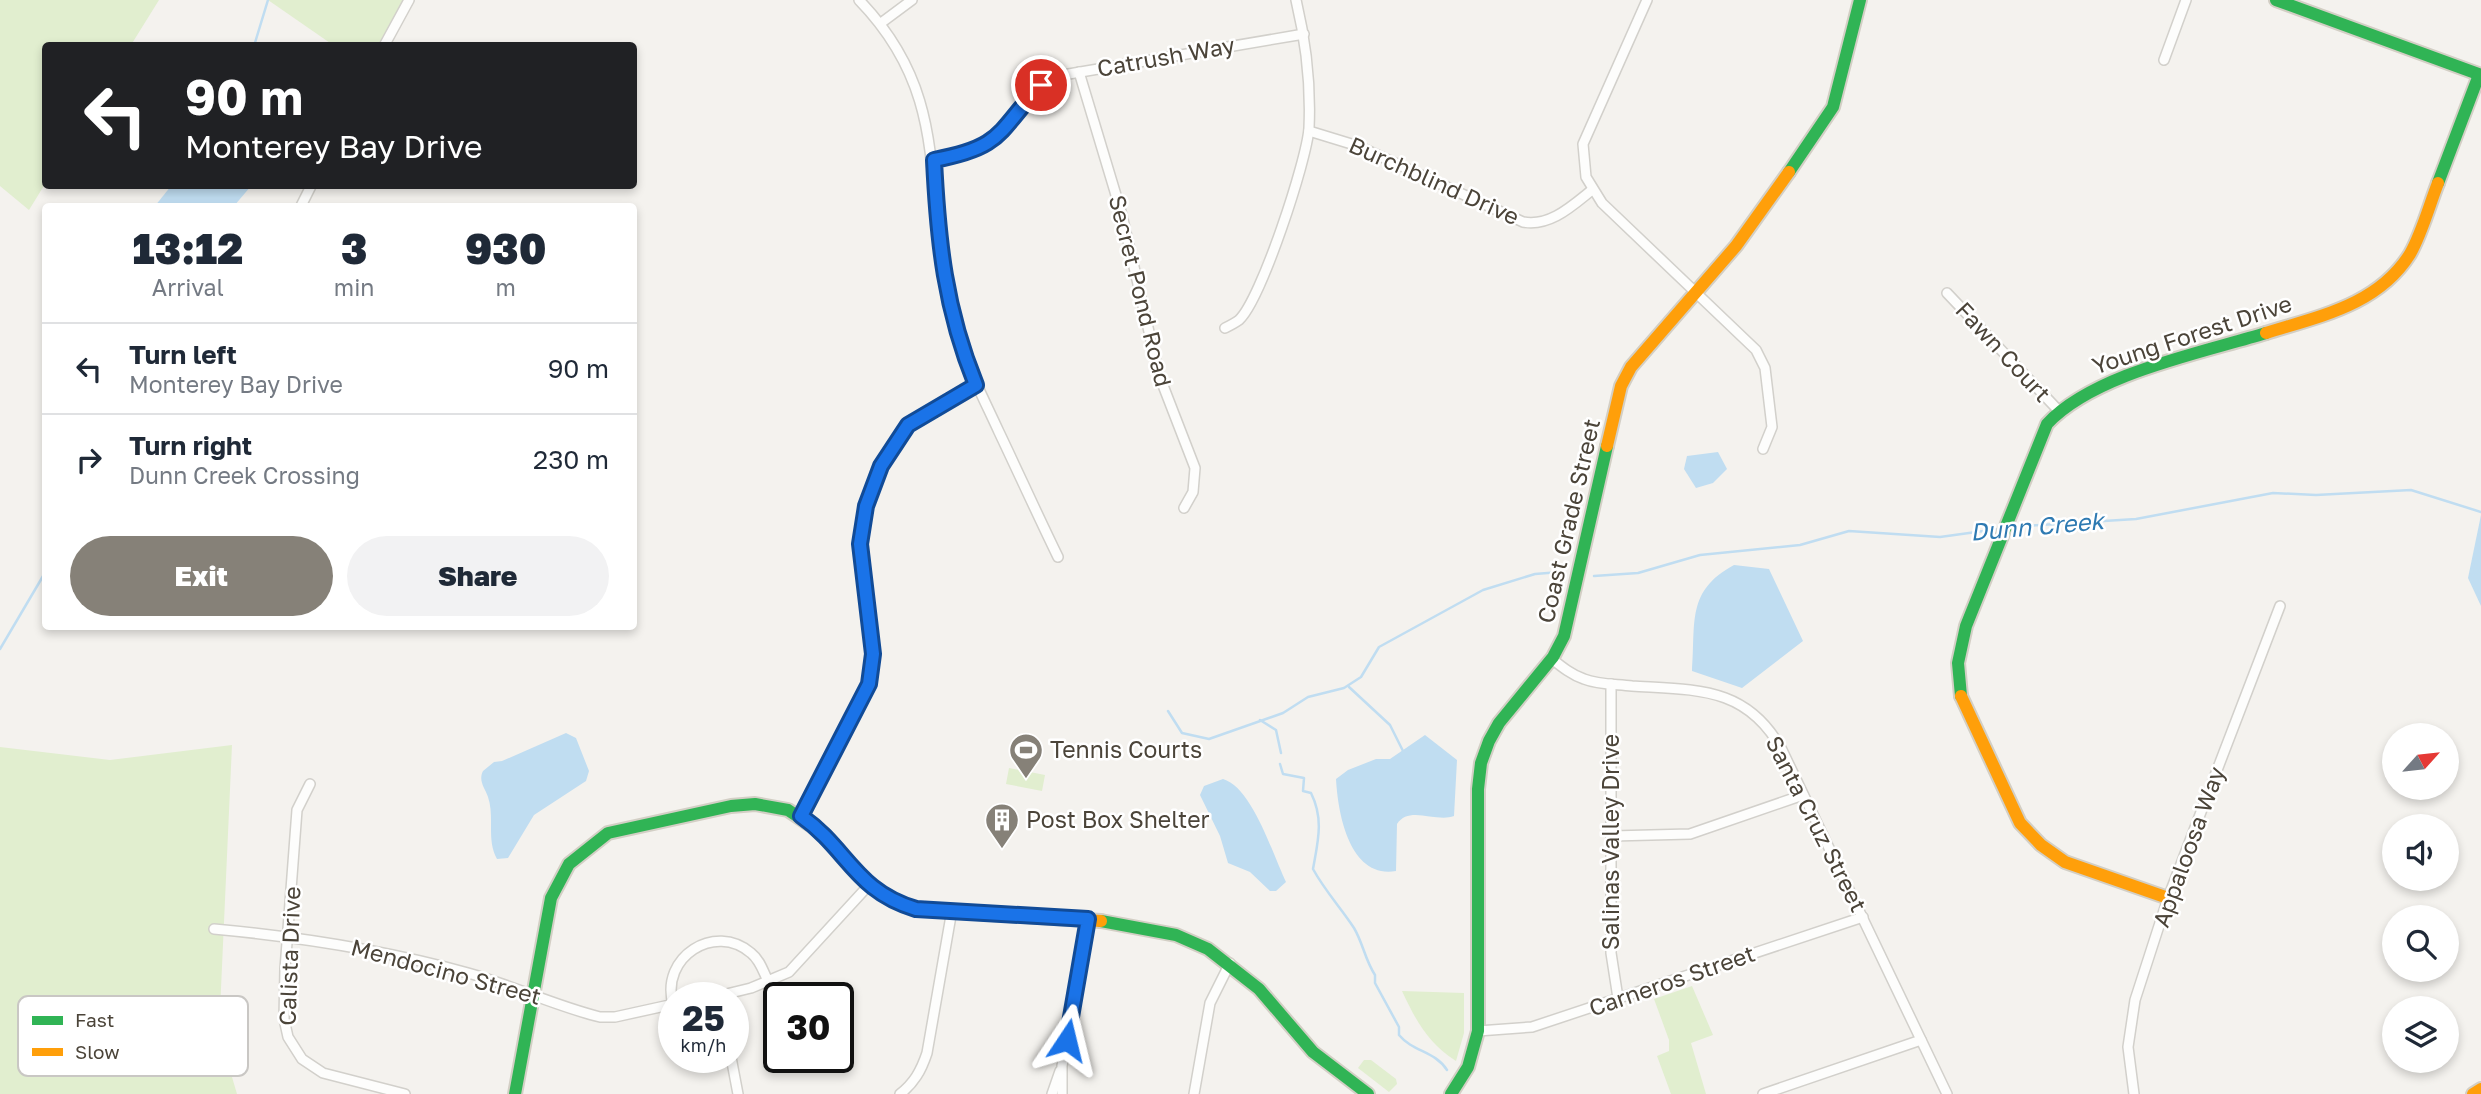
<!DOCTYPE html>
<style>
:root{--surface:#fff;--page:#f2f2f3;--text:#1f2937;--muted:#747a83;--line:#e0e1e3;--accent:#868178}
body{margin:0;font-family:"Golos Text",sans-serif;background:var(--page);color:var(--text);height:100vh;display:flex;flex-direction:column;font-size:26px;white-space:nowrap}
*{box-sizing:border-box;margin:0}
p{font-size:23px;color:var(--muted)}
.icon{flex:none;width:38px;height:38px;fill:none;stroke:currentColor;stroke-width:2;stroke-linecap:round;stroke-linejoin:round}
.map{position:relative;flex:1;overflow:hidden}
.side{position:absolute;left:42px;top:203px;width:595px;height:427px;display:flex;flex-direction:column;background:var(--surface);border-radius:7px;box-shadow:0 4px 10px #0003}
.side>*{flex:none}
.guide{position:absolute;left:42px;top:42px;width:595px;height:147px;border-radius:7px;box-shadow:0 4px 10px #0003;background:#202124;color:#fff;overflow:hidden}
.needle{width:46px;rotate:63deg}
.buttons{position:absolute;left:2382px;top:723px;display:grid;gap:14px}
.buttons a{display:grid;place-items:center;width:77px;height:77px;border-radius:50%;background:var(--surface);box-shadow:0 4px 10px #0003;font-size:35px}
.speed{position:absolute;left:658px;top:982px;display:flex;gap:14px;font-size:35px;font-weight:700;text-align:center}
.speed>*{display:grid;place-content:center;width:91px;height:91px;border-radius:50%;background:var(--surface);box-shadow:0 4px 10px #0003;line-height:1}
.speed small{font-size:18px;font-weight:400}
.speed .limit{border:4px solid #111;border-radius:10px;background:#fff;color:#111}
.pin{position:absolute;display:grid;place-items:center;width:60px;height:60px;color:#fff;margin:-30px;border:4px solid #fff;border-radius:50%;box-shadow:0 2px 7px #0007}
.me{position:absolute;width:77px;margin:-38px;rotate:10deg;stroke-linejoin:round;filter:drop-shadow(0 0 5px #0008)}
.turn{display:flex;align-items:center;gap:24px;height:147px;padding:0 28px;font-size:32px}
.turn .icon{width:91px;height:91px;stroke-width:2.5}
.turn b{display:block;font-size:49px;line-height:60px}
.eta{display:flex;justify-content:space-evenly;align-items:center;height:119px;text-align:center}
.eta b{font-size:42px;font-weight:800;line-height:49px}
.button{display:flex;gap:14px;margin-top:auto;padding:14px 28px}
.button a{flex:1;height:80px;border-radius:42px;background:var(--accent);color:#fff;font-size:28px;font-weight:800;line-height:80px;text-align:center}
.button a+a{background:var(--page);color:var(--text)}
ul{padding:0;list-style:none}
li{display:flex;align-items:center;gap:21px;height:91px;padding:0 28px;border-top:2px solid var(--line)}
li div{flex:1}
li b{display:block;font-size:26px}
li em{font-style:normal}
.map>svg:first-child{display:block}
.green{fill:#e1eecf}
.water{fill:#c0ddf1}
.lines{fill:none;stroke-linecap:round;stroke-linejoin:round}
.stream{stroke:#c0ddf1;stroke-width:2.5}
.street-casing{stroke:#d2d0cb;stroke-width:12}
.fast-casing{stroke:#d3cfc5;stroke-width:16}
.slow-casing{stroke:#d3cfc5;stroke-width:16}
.street{stroke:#fdfdfc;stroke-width:9}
.fast{stroke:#30b455;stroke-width:12}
.slow{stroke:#ff9f0a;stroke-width:12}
.route-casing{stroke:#114b97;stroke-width:18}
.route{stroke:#1a73e8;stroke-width:12}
.labels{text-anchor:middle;stroke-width:5;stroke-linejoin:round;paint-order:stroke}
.street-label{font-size:23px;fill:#4b4439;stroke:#fff}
.poi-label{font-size:23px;fill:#4b4439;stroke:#fff;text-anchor:start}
.water-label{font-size:24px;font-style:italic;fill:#2e7ab2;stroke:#fff}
.key{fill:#fff;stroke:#c9c7c4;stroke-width:2}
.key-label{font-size:19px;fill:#4b4439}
</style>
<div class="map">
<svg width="2481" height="1094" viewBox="0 0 2481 1094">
<rect width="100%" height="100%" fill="#f4f2ee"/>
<g class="green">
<path d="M0,0H159L131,45L46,46L45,184L29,210L0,186Z"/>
<path d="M268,0H410L384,46L333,45Z"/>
<path d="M232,745L219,1033L237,1094H0V747L110,760Z"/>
<path d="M1009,768L1045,775L1042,791L1006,784Z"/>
<path d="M1692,986L1713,1035L1691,1043L1706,1094H1671L1657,1056L1669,1051V1040L1654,999Z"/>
<path d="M1402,991L1464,993V1033L1456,1061C1428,1043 1416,1021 1402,991Z"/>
<path d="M1364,1060H1371L1396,1079L1397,1084L1389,1092L1358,1068Z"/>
</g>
<g class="water">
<path d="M171,186H251L234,206H155Z"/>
<path d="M1718,452L1727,469L1713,483L1696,488L1684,469L1687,456Z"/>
<path d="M2481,515V606L2468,578Z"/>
<path d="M1734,565L1769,569L1803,641L1742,688L1692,671C1696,622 1686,591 1734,565Z"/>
<path d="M566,733L576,738L589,771L586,781L534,815L508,858L497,859C486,839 495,818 488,797C485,788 478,781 483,771L494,762L502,761Z"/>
<path d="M1425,735L1457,760L1454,816C1436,823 1409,805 1397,824L1396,871C1350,879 1338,815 1336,779L1348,770L1376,759H1390Z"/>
<path d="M1223,779C1252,787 1273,855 1286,882L1276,891H1270L1250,872L1228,863L1220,836L1200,795L1204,786Z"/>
</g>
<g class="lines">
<g class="stream">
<path d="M254,46L268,0"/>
<path d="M2008,527L2136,519L2273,493L2316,495L2411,490L2481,512"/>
<path d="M1594,576L1638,573L1700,555L1800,545L1849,531L1940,537L1998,529"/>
<path d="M0,649L46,571"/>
<path d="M1349,687L1390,725L1403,751"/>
<path d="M1168,711L1182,733L1209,739L1283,713L1308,697L1344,688L1361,677L1379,647L1483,590L1535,574L1560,572"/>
<path d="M1260,720L1276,730L1281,753"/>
<path d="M1280,764L1283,774L1304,778L1303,791L1311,793C1324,819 1318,841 1313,869C1325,891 1341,908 1354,928C1363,943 1365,960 1375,975V983L1399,1027V1035C1413,1052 1435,1051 1447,1070"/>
</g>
<g class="street-casing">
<g id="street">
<path d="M859,0C958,102 919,199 952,319C963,359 982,395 999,432C1019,474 1038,516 1058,557"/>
<path d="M1647,0L1583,144L1586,177L1602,203L1756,350L1765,368L1772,427L1763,449"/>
<path d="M881,23L912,0"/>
<path d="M384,46L409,0"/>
<path d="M2164,60L2186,0"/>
<path d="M1079,72L1122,215L1159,375L1195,468L1193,492L1184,508"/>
<path d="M1309,131L1358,146L1523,222C1550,227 1572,206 1592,190"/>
<path d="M934,160C952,157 971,155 987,145C1016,128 1026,93 1057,76L1304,34"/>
<path d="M301,206L311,186"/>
<path d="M1947,293L2059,411"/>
<path d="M1225,328C1229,326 1235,323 1239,320C1261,300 1307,160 1309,128C1311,84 1306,42 1296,0"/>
<path d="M1552,659C1562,667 1572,675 1584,679C1599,685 1617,684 1632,686C1696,690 1747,686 1782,750L1947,1094"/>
<path d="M1611,684V953L1618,998"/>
<path d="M310,784L297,810L285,969L284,1019L288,1037L302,1059L323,1073L405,1094"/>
<path d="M801,816L869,684L873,654L860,544L867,506L881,466L908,425L977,385"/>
<path d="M1612,836L1690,834L1803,795"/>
<path d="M214,929C301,937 384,950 468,973C512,985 555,1006 600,1017H615L674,1004"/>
<path d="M710,998L751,988L789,972L868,886"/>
<path d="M673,1004C660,957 715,922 751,953C760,960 763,971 768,981"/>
<path d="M1478,1031L1532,1027L1863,917"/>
<path d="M731,1057L738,1094"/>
<path d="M900,1094C914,1083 921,1071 927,1053L952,910"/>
<path d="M1052,1094L1060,1071"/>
<path d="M1062,1094V1066L1088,919"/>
<path d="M1194,1094L1210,1003L1230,963"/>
<path d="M1763,1094L1921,1040"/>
<path d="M2134,1094L2128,1047L2135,1000L2168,898L2280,606"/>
</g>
</g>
<g class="fast-casing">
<g id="fast">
<path d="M2276,0L2481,75"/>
<path d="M1789,172L1833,107L1860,0"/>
<path d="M2438,183L2479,75"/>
<path d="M1961,696L1958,663L1966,626L2047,424C2093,374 2201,353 2266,333"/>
<path d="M1101,921L1176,935L1208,949L1259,989L1313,1052L1368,1094"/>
<path d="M515,1094L551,898L569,864L608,833L731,806L755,804L788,810L824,834L832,844"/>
<path d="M1451,1094L1468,1067L1478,1031V789L1481,763L1489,741L1499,723L1553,657L1564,636L1607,446"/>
</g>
</g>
<g class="slow-casing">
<g id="slow">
<path d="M2266,333C2320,316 2378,305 2410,254C2422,233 2429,206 2438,183"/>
<path d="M1607,446L1621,386L1631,367L1736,246L1789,172"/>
<path d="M1961,696L2020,823L2041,845L2065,862L2168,898"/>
<path d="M832,844C860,876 875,896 916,909L1101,921"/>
<path d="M2473,1094L2481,1089"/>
</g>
</g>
<use href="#street" class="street"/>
<use href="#fast" class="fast"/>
<use href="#slow" class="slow"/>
</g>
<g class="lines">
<g class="route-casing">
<path id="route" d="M1041,85C997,132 1004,147 934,160C938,242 945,309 976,385L908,425L881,466L866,506L860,544L873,654L869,684L801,816C848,849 855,891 916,909L1088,919L1067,1040"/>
</g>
<use href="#route" class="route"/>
</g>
<defs>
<g id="stadium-pin" transform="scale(1.75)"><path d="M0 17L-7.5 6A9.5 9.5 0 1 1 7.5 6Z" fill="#868178" stroke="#fff"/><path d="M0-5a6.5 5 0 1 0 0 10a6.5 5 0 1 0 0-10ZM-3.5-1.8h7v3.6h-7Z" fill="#fff"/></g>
<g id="building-pin" transform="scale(1.75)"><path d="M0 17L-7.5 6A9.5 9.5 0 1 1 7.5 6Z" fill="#868178" stroke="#fff"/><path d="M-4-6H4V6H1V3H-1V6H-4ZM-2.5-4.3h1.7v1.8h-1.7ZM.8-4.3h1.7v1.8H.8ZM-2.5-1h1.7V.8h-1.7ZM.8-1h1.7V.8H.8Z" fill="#fff"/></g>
</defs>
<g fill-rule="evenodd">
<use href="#stadium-pin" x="1026" y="750"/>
<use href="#building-pin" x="1002" y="820"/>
</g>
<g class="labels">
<g class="street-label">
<text transform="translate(1166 57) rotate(-10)" y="8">Catrush Way</text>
<text transform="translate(1434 181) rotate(24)" y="8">Burchblind Drive</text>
<text transform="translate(1140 291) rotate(76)" y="8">Secret Pond Road</text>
<text transform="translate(2192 335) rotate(-18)" y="8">Young Forest Drive</text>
<text transform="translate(2003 352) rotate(47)" y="8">Fawn Court</text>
<text transform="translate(1569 521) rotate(-77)" y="8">Coast Grade Street</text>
<text transform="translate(1816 824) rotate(63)" y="8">Santa Cruz Street</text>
<text transform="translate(1611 842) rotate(-90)" y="8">Salinas Valley Drive</text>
<text transform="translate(2189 847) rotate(-70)" y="8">Appaloosa Way</text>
<text transform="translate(290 956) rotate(-88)" y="8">Calista Drive</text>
<text transform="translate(446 972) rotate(15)" y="8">Mendocino Street</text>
<text transform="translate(1672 981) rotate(-19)" y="8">Carneros Street</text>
</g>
<g class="poi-label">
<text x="1050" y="758">Tennis Courts</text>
<text x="1026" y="828">Post Box Shelter</text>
</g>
<g class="water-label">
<text transform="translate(2037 527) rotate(-5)" y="8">Dunn Creek</text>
</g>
</g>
<rect x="18" y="996" width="230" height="80" rx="10" class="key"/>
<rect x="32" y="1016" width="31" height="9" fill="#30b455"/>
<rect x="32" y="1048" width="31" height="8" fill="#ff9f0a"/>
<g class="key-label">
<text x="75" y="1027">Fast</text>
<text x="75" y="1059">Slow</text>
</g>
</svg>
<div class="buttons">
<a><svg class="needle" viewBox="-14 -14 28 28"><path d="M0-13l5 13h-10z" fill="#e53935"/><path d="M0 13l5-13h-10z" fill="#747a83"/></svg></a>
<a><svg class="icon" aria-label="sound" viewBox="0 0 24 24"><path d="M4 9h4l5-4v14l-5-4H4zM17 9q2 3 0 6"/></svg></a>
<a><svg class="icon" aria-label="search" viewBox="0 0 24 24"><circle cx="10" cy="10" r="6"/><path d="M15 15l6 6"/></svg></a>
<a><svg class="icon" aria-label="layers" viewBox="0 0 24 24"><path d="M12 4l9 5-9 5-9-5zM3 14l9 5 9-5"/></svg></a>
</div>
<div class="speed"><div>25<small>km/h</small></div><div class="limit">30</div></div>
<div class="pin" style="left:1041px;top:85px;background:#d93025"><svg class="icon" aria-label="arrive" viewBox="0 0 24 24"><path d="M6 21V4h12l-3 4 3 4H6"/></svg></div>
<svg class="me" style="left:1067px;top:1040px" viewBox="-20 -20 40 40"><path d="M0-17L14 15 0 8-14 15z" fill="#1a73e8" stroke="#fff" stroke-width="4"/></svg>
<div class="guide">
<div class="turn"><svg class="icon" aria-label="left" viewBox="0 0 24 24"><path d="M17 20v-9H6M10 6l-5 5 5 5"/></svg><div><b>90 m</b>Monterey Bay Drive</div></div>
</div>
<section class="side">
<div class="eta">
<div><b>13:12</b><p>Arrival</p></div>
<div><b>3</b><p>min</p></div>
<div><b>930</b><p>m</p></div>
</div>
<ul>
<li><svg class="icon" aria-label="left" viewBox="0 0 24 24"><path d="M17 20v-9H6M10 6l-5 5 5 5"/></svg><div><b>Turn left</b><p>Monterey Bay Drive</p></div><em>90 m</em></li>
<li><svg class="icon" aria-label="right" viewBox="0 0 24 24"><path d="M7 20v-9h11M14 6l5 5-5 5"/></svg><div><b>Turn right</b><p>Dunn Creek Crossing</p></div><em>230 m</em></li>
</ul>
<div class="button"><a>Exit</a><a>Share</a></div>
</section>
</div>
